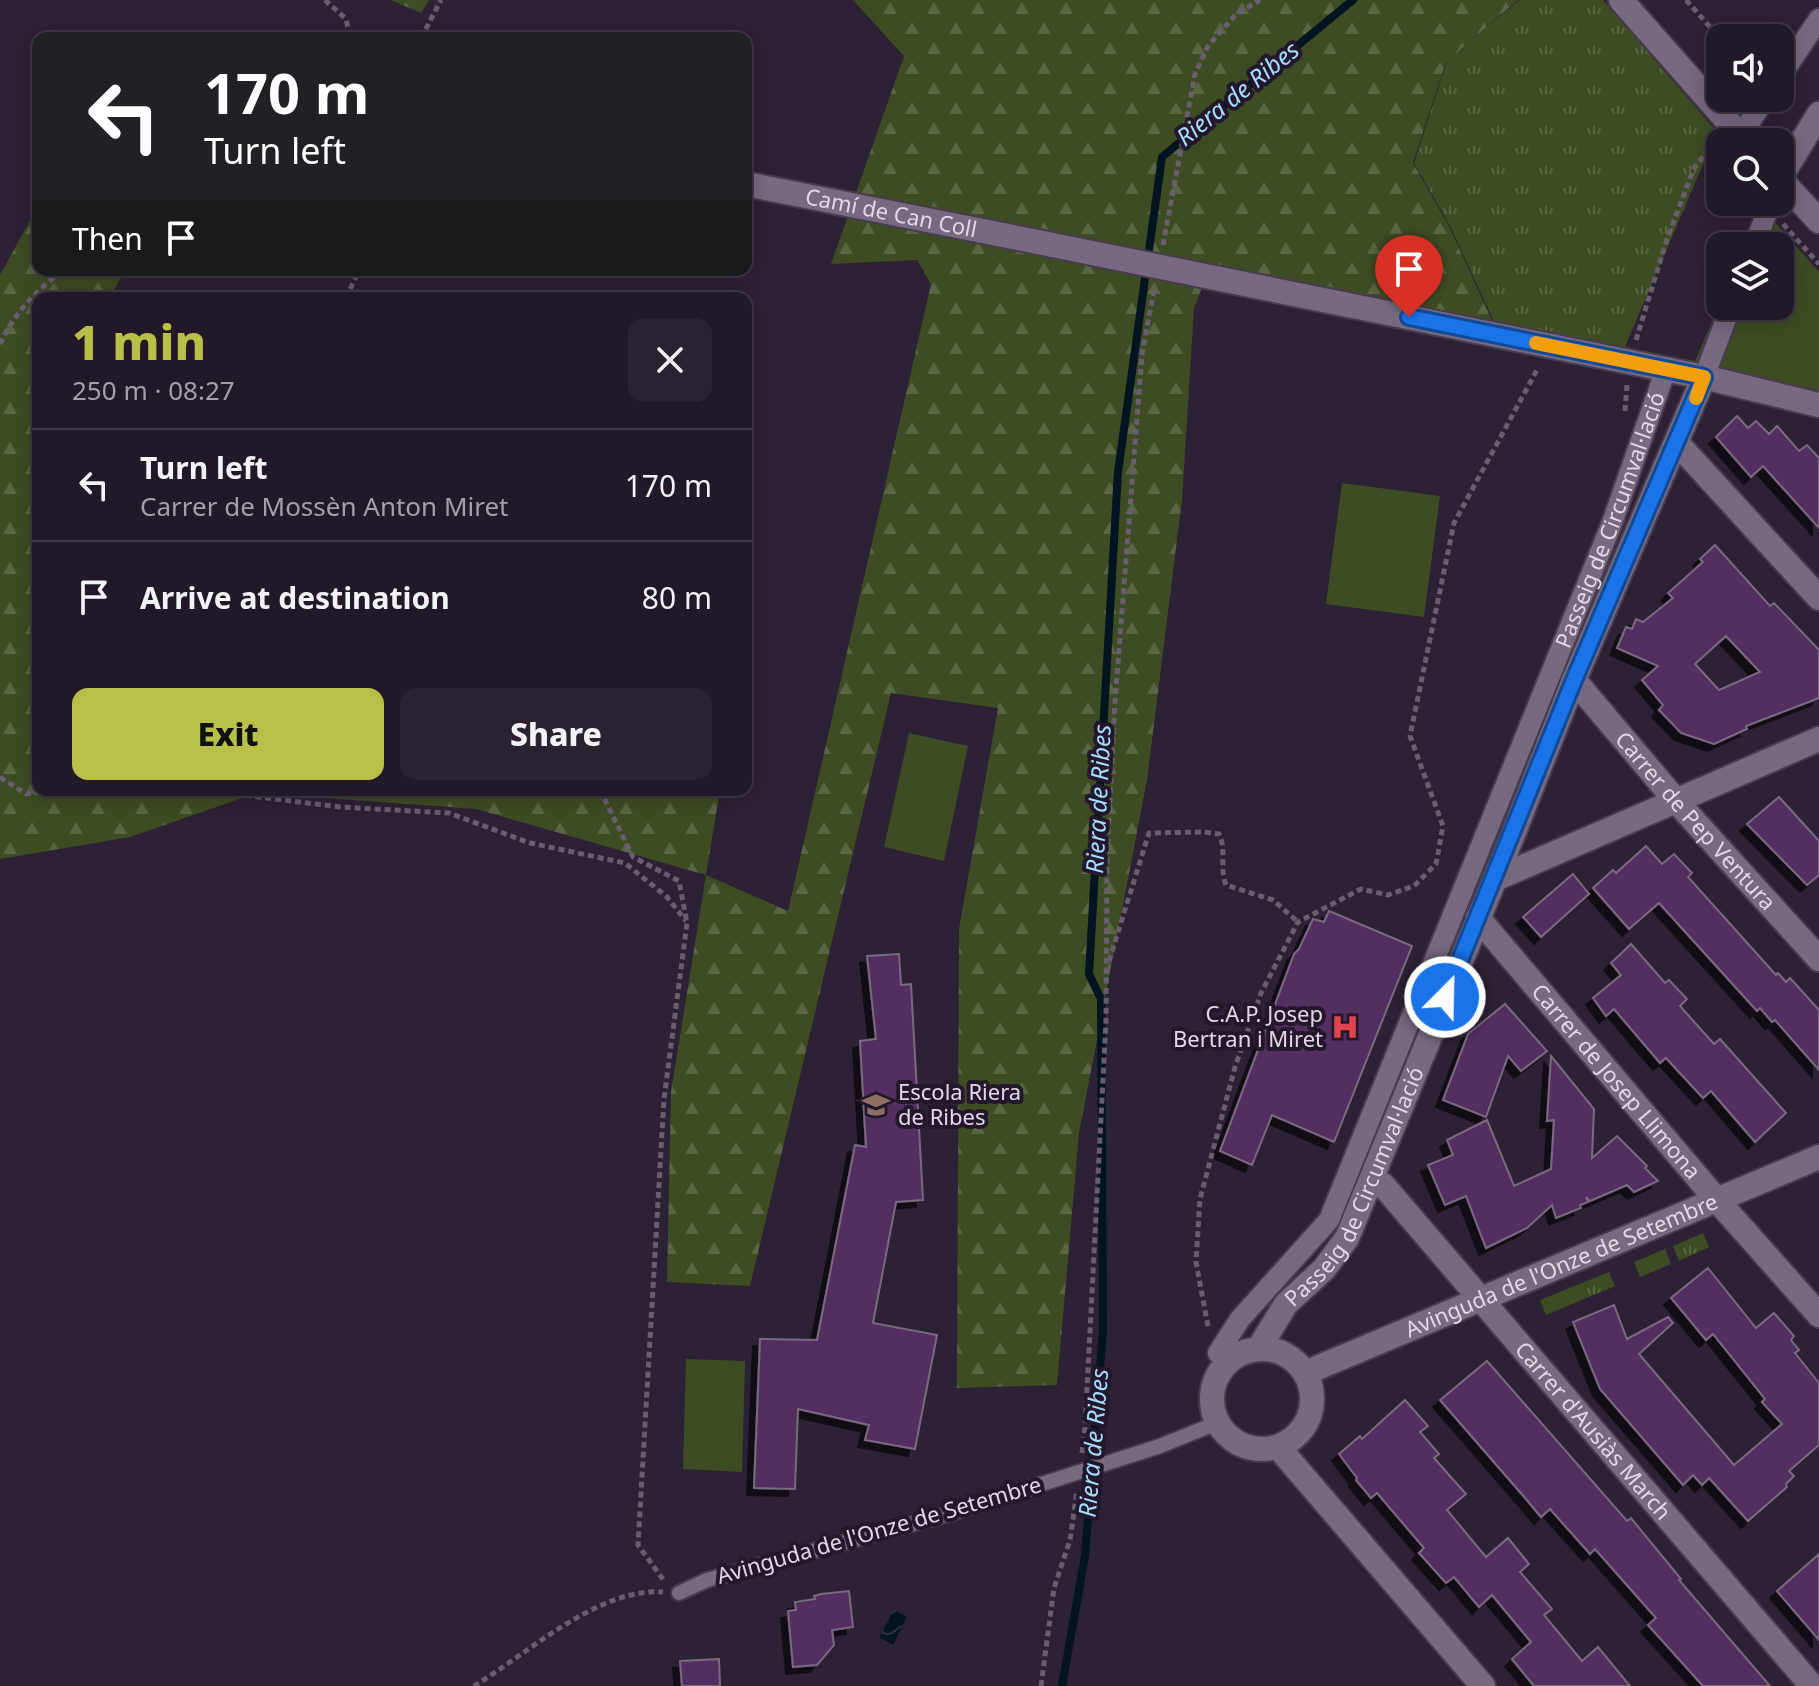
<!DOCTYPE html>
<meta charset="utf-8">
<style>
:root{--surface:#221928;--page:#2a2230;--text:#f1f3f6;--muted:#a2a0a8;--line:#3f3845;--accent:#b7c148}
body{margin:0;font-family:"Noto Sans",sans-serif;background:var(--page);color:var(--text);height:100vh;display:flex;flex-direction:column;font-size:30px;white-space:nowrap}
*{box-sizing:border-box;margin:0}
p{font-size:26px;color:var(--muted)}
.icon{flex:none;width:44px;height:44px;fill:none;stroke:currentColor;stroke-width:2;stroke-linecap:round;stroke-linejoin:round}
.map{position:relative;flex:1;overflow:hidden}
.drawer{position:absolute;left:32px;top:292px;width:720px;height:504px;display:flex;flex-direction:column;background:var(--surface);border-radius:16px;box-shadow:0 4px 20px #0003,0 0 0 2px var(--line)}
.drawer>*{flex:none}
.top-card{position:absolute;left:32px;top:32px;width:720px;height:244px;border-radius:16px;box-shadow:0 4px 20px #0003,0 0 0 2px var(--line);background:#202124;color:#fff;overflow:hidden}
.controls{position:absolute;left:1706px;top:24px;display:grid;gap:16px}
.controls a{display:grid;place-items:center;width:88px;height:88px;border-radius:16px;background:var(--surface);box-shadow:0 4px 20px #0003,0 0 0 2px var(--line);font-size:40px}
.pin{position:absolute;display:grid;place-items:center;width:68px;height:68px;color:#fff;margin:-82px -34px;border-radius:50% 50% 50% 0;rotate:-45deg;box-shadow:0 0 8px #0007}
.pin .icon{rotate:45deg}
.me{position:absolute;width:88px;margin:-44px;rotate:23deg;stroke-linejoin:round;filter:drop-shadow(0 0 6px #0008)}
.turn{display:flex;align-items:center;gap:28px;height:168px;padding:0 40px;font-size:36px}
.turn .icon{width:104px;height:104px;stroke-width:2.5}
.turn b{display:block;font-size:56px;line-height:68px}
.then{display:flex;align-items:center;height:76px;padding:0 40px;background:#0003;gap:16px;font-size:30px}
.round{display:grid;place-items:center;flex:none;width:84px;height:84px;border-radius:16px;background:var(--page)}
.overview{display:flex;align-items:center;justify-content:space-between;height:136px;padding:0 40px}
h1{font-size:48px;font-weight:800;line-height:60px;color:var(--accent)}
.cta{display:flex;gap:16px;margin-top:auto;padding:16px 40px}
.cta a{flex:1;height:92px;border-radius:16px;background:var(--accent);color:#111;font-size:32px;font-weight:800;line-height:92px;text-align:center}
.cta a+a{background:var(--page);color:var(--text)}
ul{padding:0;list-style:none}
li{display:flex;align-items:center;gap:24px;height:112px;padding:0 40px;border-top:2px solid var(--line)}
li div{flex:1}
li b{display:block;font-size:30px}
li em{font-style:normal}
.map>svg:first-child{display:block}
.grass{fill:url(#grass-tufts)}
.forest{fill:url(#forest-firs)}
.garden{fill:#3e4c24}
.water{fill:url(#water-waves)}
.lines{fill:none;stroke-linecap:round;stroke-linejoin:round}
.stream{stroke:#011420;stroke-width:8}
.building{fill:#532f60;stroke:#7a6a80;stroke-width:2;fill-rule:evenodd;filter:url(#shadow)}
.service-casing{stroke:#463c4d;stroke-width:18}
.pedestrian-casing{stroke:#463c4d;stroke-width:24}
.minor-casing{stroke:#463c4d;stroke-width:28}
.tertiary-casing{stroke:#463c4d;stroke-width:28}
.path{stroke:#695e70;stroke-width:5;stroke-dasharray:6 4;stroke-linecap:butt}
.service{stroke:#766980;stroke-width:14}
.pedestrian{stroke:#766980;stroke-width:20}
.minor{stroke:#766980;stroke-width:24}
.tertiary{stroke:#766980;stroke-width:24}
.service-bridge-casing{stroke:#463c4d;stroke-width:18;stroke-linecap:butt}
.minor-bridge-casing{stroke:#463c4d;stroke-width:28;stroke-linecap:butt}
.service-bridge{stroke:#766980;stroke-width:14}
.minor-bridge{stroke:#766980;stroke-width:24}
.route-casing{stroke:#114b97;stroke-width:20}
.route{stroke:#1a73e8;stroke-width:14}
.slow{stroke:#f59e0b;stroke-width:14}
.labels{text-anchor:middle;stroke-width:8;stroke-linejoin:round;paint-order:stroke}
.street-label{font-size:22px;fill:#e1d9e7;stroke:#23182b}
.poi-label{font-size:22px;fill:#e1d9e7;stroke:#23182b;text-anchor:end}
.water-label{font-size:24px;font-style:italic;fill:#a6dcff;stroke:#23182b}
</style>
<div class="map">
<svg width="1819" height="1686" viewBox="0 0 1819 1686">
<defs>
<pattern id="grass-tufts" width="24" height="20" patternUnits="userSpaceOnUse" patternTransform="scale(2)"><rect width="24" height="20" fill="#3e4c24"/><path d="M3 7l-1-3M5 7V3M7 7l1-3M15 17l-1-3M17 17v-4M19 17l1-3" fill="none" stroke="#5a6544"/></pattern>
<pattern id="forest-firs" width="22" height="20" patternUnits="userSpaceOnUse" patternTransform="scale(2)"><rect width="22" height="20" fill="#3e4c24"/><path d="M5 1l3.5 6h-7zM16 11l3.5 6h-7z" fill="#5a6544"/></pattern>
<pattern id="water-waves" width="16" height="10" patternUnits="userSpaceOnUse" patternTransform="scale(2)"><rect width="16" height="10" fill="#011420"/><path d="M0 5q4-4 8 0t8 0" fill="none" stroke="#263640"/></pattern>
<filter id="shadow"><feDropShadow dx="-7" dy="7" stdDeviation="0" flood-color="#0009"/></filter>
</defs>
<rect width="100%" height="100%" fill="#2d2135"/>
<g class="grass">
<path d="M1519,0H1603L1717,132L1623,351L1496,326L1450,226L1414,163L1447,61Z"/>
<path d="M1703,1233L1709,1247L1679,1261L1673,1246Z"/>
<path d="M1665,1249L1671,1264L1640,1277L1634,1262Z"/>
<path d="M1609,1272L1615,1286L1546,1315L1540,1300Z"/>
</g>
<g class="forest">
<path d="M391,0H429L421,13Z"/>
<path d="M853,0H1518L1446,62L1413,163L1449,226L1495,327L1210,267L1194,308L1182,500L1147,780L1079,1133L1057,1385L957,1388L959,929L998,708L891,693L750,1286L667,1282L671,1092L706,875L476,809L257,793L130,837L0,859V275L38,206V270H126L112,293L122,298H38V790H720L706,875L788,911L931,284L917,260L831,264L904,56Z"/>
</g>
<g class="garden">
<path d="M1772,219L1819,272V394L1692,368L1720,303V306H1780V246H1744L1751,229Z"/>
<path d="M1342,483L1440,496L1424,617L1326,604Z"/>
<path d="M909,733L968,746L944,861L884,847Z"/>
<path d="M686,1359L745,1361L742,1472L683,1469Z"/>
</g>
<path class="water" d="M894,1610L907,1617L893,1645L879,1637Z"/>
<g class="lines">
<path class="stream" d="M1062,1686L1085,1556L1103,1331L1101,999L1089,974L1118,472L1162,157L1353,0"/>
</g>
<g class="building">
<path d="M1737,416L1748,428L1756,421L1769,434L1777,426L1799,451L1807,445L1819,458V528L1763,466L1751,477L1716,437Z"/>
<path d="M1715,545L1770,606L1774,603L1819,650V698L1746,726L1747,729L1714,744L1681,733L1659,710L1663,705L1642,680L1658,666L1617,648L1626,627L1632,629L1636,619L1643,622L1673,598L1668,593L1703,562L1700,559ZM1726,636L1760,672L1719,690L1695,664Z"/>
<path d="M1779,797L1819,841V875L1807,885L1747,824Z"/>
<path d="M1646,846L1662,864L1674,854L1692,873L1688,877L1776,975L1778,973L1786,982L1790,978L1819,1010V1070L1775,1020L1772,1022L1760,1008L1757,1011L1659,903L1629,929L1593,888L1613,870L1616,873Z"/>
<path d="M1573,874L1589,894L1541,937L1523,917Z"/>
<path d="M1329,911L1412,946L1334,1142L1272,1115L1252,1165L1220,1151L1294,954L1299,949L1313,919L1324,922Z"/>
<path d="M1631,944L1665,983L1669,980L1687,999L1680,1006L1714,1044L1720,1039L1786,1113L1755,1142L1711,1091L1703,1098L1666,1058L1660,1063L1614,1009L1606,1016L1593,998L1621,975L1611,963Z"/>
<path d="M899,954L901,985L911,984L923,1200L896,1202L873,1323L937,1335L915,1449L865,1440L869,1425L798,1409L795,1489L754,1488L760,1339L817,1340L855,1145L866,1147L860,1041L876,1039L867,956Z"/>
<path d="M1505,1004L1547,1051L1521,1071L1508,1056L1486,1117L1443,1100L1468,1034Z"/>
<path d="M1551,1056L1594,1109L1592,1158L1617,1136L1647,1166L1645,1168L1658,1181L1634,1192L1627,1185L1590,1201L1586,1197L1588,1202L1580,1205L1581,1208L1556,1218L1552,1205L1527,1228L1486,1248L1466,1196L1445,1205L1428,1165L1453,1155L1447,1140L1487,1120L1514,1186L1551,1169L1554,1120L1547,1121Z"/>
<path d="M1708,1268L1756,1328L1774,1313L1794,1336L1791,1340L1799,1350L1795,1353L1819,1383V1445L1789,1471L1794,1476L1786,1484L1787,1487L1748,1521L1709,1478L1702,1485L1693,1475L1683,1485L1600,1389L1573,1322L1614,1305L1627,1339L1668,1317L1673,1323L1639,1354L1734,1465L1782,1424L1762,1402L1765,1399L1713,1334L1706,1340L1671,1298Z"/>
<path d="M1487,1361L1627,1521L1631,1518L1681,1579L1679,1580L1770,1686H1703L1648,1625L1656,1618L1595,1549L1590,1554L1550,1509L1541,1517L1526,1499L1440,1400Z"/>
<path d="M1405,1400L1428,1426L1420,1432L1439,1454L1434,1458L1466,1494L1447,1510L1486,1557L1508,1538L1529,1564L1520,1572L1552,1609L1544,1615L1582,1661L1598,1647L1630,1686H1534L1512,1659L1531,1642L1492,1595L1479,1607L1454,1577L1446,1583L1419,1553L1424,1548L1377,1493L1371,1498L1356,1480L1357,1478L1339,1454L1360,1436L1362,1439Z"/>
<path d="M1819,1554V1640L1777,1591Z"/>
<path d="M849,1591L853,1627L832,1630L834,1645L817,1665L793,1667L788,1611L796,1610L795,1602L815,1599L814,1596L821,1594Z"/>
<path d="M719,1659L720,1686H682L680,1661Z"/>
</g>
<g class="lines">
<g class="service-casing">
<g id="service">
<path d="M1160,1446L1217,1423"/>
<path d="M679,1593L707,1580L952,1513"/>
</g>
</g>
<g class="pedestrian-casing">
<g id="pedestrian">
<path d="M1780,77L1819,19"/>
<path d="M1740,136L1766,98"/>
<path d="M1754,246L1771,202"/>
<path d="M1704,377L1731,306"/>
<path id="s1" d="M1218,1353L1240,1319L1329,1220L1612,523L1666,369"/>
</g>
</g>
<g class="minor-casing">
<g id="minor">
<path id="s2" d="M746,184L1038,242"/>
<path d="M1353,306L1704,377"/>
<path d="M1677,443L1819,598"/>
<path id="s3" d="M1574,680L1677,802L1819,959"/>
<path d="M1495,879L1819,739"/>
<path id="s4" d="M1478,918L1716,1199L1819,1315"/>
<path id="s5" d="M1373,1181L1383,1185L1812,1686"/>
<path id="s6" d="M1305,1373L1819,1157"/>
</g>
</g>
<g class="tertiary-casing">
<g id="tertiary">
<path d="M1621,0L1746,142"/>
<path d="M1780,178L1819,114"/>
<path d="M1780,179L1819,221"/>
<path id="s7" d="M1259,1348L1286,1304L1324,1269L1347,1238L1508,847L1574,680L1704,377L1819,405"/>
<circle cx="1262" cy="1399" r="50"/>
<path d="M1279,1448L1483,1686"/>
</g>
</g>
<g class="path">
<path d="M325,0L346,19L350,38"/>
<path d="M1686,0L1720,38"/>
<path d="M421,38L441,0"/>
<path d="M1783,224L1819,264"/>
<path d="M1163,245L1195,74L1208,46L1236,14L1260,0"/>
<path d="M346,298L359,270"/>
<path d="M1636,340L1667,239L1694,168L1716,140"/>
<path d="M0,344C13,315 38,288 64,270"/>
<path d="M1625,411L1627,385"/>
<path d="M0,777L26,794L54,790"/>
<path d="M96,790L119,795L235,794L340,807L449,813L530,843L625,863L667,897L686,921"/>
<path d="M600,790L633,857L679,881L687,923L664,1099L638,1545L665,1582"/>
<path d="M1109,961L1149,833L1204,832L1219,834C1227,850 1219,868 1226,885L1273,900L1298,922"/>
<path d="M1208,1326L1196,1262L1200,1199L1235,1067L1261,993L1298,922L1361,889L1388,895L1414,886L1436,864L1443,826L1410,736L1454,523L1538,368"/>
<path d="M1082,1453L1085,1428L1106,1021L1107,857L1115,702L1142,354L1154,290"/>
<path d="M474,1686C527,1654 599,1587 663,1592"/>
<path d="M1041,1686L1054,1588L1070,1540L1077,1491"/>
</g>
<use href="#service" class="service"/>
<use href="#pedestrian" class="pedestrian"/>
<use href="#minor" class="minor"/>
<use href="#tertiary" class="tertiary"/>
<g class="service-bridge-casing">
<path id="service-bridge" d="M952,1513L1160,1446"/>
</g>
<g class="minor-bridge-casing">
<path id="minor-bridge" d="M1038,242L1353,306"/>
</g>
<use href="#service-bridge" class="service-bridge"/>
<use href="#minor-bridge" class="minor-bridge"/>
</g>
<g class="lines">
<g class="route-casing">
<path id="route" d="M1409,317L1704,377L1574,680L1445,997"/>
</g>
<use href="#route" class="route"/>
<path class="slow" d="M1536,343L1704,377L1696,398"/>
</g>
<defs>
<g id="hospital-bare" transform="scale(2.16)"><path d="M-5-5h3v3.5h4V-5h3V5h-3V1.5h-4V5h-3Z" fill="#e0444e" stroke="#23182b" stroke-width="2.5" paint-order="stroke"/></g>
<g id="school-bare" transform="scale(2.16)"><path d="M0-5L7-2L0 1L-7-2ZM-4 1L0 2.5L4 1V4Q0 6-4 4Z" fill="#8d6e63" stroke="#23182b" stroke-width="2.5" paint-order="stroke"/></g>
</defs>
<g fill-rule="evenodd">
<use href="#hospital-bare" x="1345" y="1027"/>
<use href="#school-bare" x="876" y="1105"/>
</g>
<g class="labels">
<g class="street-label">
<text dy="8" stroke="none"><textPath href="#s2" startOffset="148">Camí de Can Coll</textPath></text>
<text dy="8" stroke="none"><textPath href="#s1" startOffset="928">Passeig de Circumval·lació</textPath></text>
<text dy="8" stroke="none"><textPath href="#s3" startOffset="186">Carrer de Pep Ventura</textPath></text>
<text dy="8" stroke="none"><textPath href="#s4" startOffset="214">Carrer de Josep Llimona</textPath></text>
<text dy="8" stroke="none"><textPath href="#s7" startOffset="190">Passeig de Circumval·lació</textPath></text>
<text dy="8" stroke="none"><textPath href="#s6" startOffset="278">Avinguda de l'Onze de Setembre</textPath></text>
<text dy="8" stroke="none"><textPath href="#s5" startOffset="334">Carrer d'Ausiàs March</textPath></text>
<text transform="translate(879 1530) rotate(-16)" y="8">Avinguda de l'Onze de Setembre</text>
</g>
<g class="poi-label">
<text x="1323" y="1022">C.A.P. Josep<tspan x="1323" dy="25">Bertran i Miret</tspan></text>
<text x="898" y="1100" text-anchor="start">Escola Riera<tspan x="898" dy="25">de Ribes</tspan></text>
</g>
<g class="water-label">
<text transform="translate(1238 94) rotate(-39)" y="8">Riera de Ribes</text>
<text transform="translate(1099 799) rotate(-87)" y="8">Riera de Ribes</text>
<text transform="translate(1094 1443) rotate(-85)" y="8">Riera de Ribes</text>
</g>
</g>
</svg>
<div class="controls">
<a><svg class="icon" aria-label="sound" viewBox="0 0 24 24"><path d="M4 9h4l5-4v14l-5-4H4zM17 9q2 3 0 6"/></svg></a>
<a><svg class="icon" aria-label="search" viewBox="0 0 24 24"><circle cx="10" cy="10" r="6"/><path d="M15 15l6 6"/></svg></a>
<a><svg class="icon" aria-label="layers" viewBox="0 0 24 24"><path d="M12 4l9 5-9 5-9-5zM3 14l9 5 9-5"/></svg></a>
</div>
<div class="pin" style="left:1409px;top:317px;background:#d93025"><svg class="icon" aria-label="arrive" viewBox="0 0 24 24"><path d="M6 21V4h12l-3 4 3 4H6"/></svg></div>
<svg class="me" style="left:1445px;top:997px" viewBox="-20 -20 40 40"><circle r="17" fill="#1a73e8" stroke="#fff" stroke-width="3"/><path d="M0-11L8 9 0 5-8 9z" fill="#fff"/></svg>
<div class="top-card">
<div class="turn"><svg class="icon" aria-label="left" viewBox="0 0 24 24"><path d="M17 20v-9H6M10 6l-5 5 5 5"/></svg><div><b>170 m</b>Turn left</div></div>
<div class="then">Then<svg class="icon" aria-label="arrive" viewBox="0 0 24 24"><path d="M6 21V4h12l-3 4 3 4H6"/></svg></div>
</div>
<section class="drawer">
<div class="overview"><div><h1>1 min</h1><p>250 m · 08:27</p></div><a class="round"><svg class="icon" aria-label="close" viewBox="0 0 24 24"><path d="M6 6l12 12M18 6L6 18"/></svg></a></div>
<ul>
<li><svg class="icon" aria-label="left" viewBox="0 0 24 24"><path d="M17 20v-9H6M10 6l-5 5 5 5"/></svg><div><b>Turn left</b><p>Carrer de Mossèn Anton Miret</p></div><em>170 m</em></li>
<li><svg class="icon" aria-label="arrive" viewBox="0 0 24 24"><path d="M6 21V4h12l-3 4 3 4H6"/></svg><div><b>Arrive at destination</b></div><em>80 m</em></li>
</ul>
<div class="cta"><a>Exit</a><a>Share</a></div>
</section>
</div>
